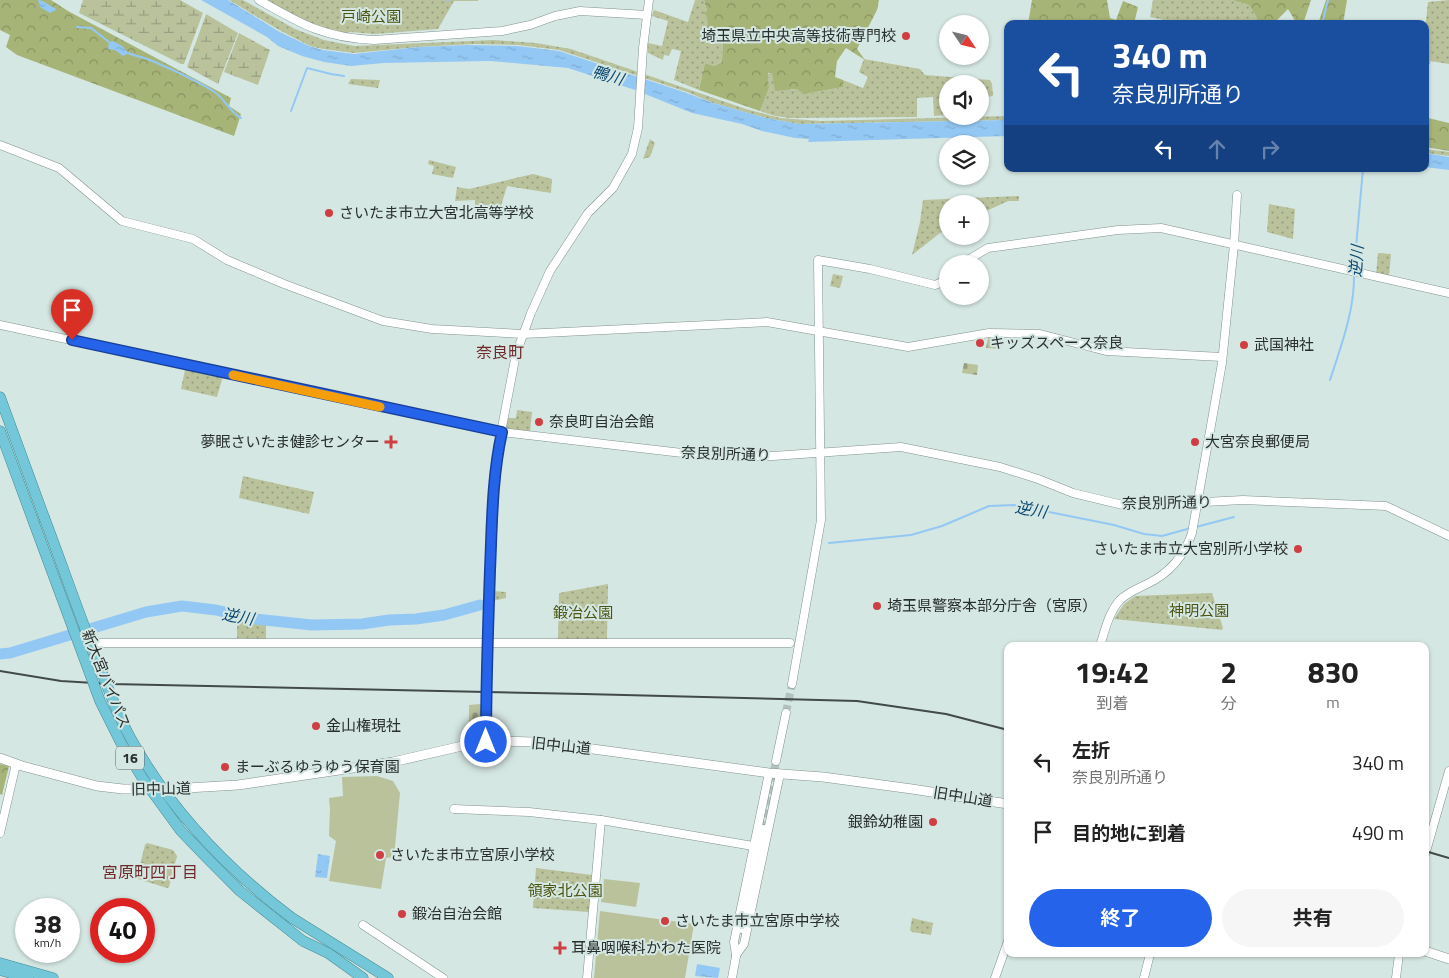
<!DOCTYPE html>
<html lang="ja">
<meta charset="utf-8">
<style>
:root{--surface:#fff;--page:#f6f6f6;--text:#222;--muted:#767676;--accent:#2563eb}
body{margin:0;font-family:"Titillium Web","Noto Sans JP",sans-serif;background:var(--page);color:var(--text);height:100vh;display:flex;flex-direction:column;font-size:19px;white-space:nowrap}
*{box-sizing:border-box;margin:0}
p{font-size:16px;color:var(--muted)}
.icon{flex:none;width:28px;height:28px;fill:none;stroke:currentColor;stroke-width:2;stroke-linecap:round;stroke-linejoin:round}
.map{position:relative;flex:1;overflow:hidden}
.panel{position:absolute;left:1004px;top:642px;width:425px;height:315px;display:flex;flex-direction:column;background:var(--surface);border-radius:10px;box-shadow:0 1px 4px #0004}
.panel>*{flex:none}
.top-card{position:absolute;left:1004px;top:20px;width:425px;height:152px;border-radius:10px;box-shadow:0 1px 4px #0004;background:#1a4fa0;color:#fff;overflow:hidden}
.needle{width:32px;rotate:125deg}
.fabs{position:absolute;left:939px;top:15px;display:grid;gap:10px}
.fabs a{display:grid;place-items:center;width:50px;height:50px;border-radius:50%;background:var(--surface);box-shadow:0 1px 4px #0004;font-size:25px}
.speed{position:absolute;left:15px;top:898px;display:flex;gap:10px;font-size:25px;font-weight:700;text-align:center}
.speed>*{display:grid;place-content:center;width:65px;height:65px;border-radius:50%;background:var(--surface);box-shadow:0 1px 4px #0004;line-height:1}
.speed small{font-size:12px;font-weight:400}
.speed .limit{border:8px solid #d22;background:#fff;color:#111}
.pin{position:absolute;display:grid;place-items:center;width:42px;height:42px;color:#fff;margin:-51px -21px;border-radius:50% 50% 50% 0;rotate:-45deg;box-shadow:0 0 5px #0007}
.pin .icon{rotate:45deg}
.me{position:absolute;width:55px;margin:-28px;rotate:0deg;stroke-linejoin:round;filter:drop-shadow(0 0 4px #0008)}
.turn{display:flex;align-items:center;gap:18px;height:105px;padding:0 25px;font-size:22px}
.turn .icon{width:65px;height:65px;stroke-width:2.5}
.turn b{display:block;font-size:35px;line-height:42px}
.lanes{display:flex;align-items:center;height:48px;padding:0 25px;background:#0003;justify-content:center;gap:25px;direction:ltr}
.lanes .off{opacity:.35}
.eta{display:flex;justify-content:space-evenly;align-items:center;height:85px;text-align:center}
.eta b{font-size:30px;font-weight:700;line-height:35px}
.action{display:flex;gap:10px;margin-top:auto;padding:10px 25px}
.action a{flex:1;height:58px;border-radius:30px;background:var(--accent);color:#fff;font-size:20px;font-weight:700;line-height:58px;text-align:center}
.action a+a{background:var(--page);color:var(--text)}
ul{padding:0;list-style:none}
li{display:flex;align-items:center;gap:15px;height:70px;padding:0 25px}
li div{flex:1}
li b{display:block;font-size:19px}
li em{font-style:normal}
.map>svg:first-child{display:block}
.green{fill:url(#green-dots)}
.forest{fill:url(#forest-crowns)}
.wetland{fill:url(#wetland-marsh)}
.cemetery{fill:url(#cemetery-stones)}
.pitch{fill:#bac29c}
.water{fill:url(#water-ripples)}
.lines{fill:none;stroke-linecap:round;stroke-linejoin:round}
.stream{stroke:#94c8f4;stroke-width:2}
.river{stroke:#94c8f4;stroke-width:11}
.tertiary-tunnel{stroke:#b2c2bf;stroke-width:8;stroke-dasharray:8 4;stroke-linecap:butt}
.tertiary-casing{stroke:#81928e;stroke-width:9}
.secondary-casing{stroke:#81928e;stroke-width:10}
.trunk-casing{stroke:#438996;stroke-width:11}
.tertiary{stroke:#fff;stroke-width:8}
.secondary{stroke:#fff;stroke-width:9}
.trunk{stroke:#74c7d8;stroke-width:10}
.rail{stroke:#414a47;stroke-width:2}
.trunk-bridge-casing{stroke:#438996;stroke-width:11;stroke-linecap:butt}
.trunk-bridge{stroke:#74c7d8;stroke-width:10}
.route-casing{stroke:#184099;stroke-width:12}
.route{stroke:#2563eb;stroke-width:9}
.slow{stroke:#f59e0b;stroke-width:9}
.poi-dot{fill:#ce3e43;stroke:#d5e7e3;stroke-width:2}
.labels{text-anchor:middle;stroke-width:4;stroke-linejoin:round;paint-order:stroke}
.shield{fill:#d5e7e3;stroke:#5c6664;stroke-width:1}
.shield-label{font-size:14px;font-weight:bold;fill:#282f2d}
.park-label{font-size:15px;fill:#4b5511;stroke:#d5e7e3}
.poi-label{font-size:15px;fill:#282f2d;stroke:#d5e7e3;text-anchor:start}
.street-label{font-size:15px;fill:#282f2d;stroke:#d5e7e3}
.water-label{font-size:16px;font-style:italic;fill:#0b4871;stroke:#d5e7e3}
.neighbourhood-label{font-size:16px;fill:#6f2929;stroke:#d5e7e3}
</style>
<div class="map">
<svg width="1449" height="978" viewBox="0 0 1449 978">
<defs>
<pattern id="green-dots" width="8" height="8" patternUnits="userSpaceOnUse" patternTransform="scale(1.25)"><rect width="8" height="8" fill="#bac29c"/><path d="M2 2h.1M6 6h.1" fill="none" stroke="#979e80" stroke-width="1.8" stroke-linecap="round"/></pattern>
<pattern id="forest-crowns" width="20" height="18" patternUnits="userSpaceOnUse" patternTransform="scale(1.25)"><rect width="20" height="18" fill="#a7b477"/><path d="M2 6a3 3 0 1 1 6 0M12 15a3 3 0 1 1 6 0" fill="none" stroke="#889362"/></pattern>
<pattern id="wetland-marsh" width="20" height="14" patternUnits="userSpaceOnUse" patternTransform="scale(1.25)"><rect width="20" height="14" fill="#bac29c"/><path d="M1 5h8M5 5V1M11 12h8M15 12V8" fill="none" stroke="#979e80"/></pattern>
<pattern id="cemetery-stones" width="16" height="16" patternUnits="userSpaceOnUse" patternTransform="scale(1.25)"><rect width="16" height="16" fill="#bac29c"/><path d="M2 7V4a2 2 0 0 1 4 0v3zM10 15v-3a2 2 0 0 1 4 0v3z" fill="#979e80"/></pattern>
<pattern id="water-ripples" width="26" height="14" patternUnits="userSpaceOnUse" patternTransform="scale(1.25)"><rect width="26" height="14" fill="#94c8f4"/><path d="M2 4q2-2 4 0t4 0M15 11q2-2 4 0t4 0" fill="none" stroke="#80acd2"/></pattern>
</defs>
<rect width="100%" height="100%" fill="#d5e7e3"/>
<g class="green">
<path d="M229,0H243L295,29L324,40L354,46L494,40L536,43L571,49L746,109L780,118L821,121L1007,116V120L799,124L766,118L713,103L687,92L559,50L518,45L475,44L418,47L354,53L323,49L310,46L279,30Z"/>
<path d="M263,0H478V1H454L438,29L375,34L350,32L345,34L319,29Z"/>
<path d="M695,0H704L707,11L708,34L718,36L723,40L722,62L714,66L705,63L699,90L674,80L681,51L672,49L669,56L664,55L663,60L648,53V43L662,46L668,21L652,16L654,10L688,22Z"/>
<path d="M1153,0H1232L1249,5L1257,18L1256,24H1183L1150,17Z"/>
<path d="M1449,0V64L1430,61V64H1426L1425,68V30L1428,2Z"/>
<path d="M864,59L920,69L925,75L990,80L992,84L993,96L980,98V84H948L947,115L934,116L933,97L917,98V117L790,118L775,116L760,111L769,88L768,74L772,72L791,90L796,89L804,94L843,87V80L863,88L868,77L859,72Z"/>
<path d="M351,79L380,80L378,88L348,84Z"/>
<path d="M650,139L655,143L650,157L643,159Z"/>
<path d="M1425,149L1449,152V156L1425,153Z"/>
<path d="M429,160L456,167L453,178L432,174L434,166L428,164Z"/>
<path d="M533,174L552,179L551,193L507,186L501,206L498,207H475V200L455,201L457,187L469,189Z"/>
<path d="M1019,196V201H1008L980,214V204H948L947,229L940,233L912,255L920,222L923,200Z"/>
<path d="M1269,204L1295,209L1293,239L1267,232Z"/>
<path d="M1378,253L1391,254L1389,276L1376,274Z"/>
<path d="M833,274L843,276L840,288L830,286Z"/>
<path d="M187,368L223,376L217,397L181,389L185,370Z"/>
<path d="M517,410L532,412L530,432L509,429L506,427L508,418H516Z"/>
<path d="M243,476L314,492L309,514L239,498Z"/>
<path d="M608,584L607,639L558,640L559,593Z"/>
<path d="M493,591L506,592V598L493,601Z"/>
<path d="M1212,593L1223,628L1222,630L1114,619L1124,604L1135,596Z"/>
<path d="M237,621L266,625V639L237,638Z"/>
<path d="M147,843L173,850L177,856L169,887L167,888L138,879L137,876L145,845Z"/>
<path d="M536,868L592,875L589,912L533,908Z"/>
<path d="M912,918L933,923L931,935L912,932L910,930Z"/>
</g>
<g class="forest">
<path d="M0,0H51L68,11L231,98L229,106L241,114L234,136L17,55L6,47L10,35L0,30Z"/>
<path d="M704,0H879L877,10L857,49L865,60L846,48L837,61L835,77L843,80V87L804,94L796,89L775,91L772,73H768L769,88L760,111L699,90L705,63L714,66L722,62L723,40L718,36L708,34L707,16L703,13L707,11Z"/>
<path d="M1032,0H1107L1110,18L1116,20L1123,1L1138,7L1134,24L1040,21L1028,24Z"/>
<path d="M1232,0H1311L1303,24H1297L1288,9L1273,24H1256L1257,18L1249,5Z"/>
<path d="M1326,0H1347L1343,24H1318Z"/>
<path d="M1428,118L1449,123V151L1425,147V120L1427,121Z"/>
<path d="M0,764L9,766L2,795L0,794Z"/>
</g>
<g class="wetland">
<path d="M83,0H180L203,13L184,64H181L79,13Z"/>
<path d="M206,14L238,33L218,84L187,67Z"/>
<path d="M239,33L270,50L258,85L224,72Z"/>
</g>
<g class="cemetery">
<path d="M988,338H1002L1001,349L986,348Z"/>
<path d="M964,363L978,365L977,375L962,373Z"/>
<path d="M480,704L482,705V730L469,729V705Z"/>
</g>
<g class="pitch">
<path d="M377,776L393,781L400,793L394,857L386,858L381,889L329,881L336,841L329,836L330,809L329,798L343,796L342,777Z"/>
<path d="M604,879L640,883L636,907L601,902Z"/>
<path d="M600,911L694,924L685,978H594Z"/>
</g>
<g class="water">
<path d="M38,0C44,0 49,6 55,8L56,10L50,13L40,7Z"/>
<path d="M201,0H228L278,31L309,46L323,50L354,54L418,47L468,45L518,46L559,51L684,92L713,103L766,118L799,124L1007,120V136L808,142L809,139L795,138L762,131L742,124L692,113L635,90L568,68L490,61L384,63L351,66L324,62L302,56L278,46L267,37Z"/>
<path d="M113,41L122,46L129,53L123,56L115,50L108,49L109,42Z"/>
<path d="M1425,153L1449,157V170L1425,167Z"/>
<path d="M318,854L330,856L327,878L315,877Z"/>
<path d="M697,964L720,968L718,978L695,976Z"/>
</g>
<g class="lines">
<g class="stream">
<path d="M447,0H449"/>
<path d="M1322,24L1328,0"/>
<path d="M77,27L91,28L109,42"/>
<path d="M128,53C135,56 143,57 150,60C171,69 194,79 213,91C225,98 228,111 241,118"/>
<path d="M291,111L307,68L331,74L344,76"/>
<path d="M1354,269L1363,169"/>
<path d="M1330,380C1341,346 1355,310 1354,273"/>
<path d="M1196,527L1234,517"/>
<path d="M829,543L911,535L942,526L989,506L1014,505L1114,525L1144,534L1162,536L1191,528"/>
</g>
<path class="river" d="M0,654L10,653L146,612L182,606L216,610L255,619L312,625L362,624L389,620L416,619L444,615L480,605"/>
<g class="tertiary-tunnel">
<path d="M786,713L792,684"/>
<path d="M763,829L776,761"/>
</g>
<g class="tertiary-casing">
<g id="tertiary">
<path d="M259,0C301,24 324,38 374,40L502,31L530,25L555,16L580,11L647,15"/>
<path d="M0,145L59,168L122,221L193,239L227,260L284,284L383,321L432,329L523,334L767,322L908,347L989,333L1040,334L1106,351L1222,357"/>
<path d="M961,264L988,248L1118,230L1161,228L1449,293"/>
<path d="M0,325L501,432L708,456H773L901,447L1000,467L1038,479L1073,493L1127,506L1243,500L1386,506L1449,536"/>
<path d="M100,643H790"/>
<path d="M1100,646C1105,630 1109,612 1120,600C1128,592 1137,589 1147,584C1170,573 1184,557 1192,533L1222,363L1234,245L1237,195"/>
<path d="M792,684L821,520L818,260L870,269L935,285L940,283L948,276"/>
<path d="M486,742L487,643L495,481L499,443L516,354L531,313L550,271L588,213L613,188L632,154L638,128L643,48L649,0"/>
<path d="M776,761L786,713"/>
<path d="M454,809L529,812L601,820L753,846"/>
<path d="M0,833L16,764"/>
<path d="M1425,855L1449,771"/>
<path d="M363,925L443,978"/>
<path d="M742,929L763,829"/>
<path d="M736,955L744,944L780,774"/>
<path d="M736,955L734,942L769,773"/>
<path d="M587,978L601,820"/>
<path d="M732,978L737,951"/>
<path d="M995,978L1008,941"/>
<path d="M1144,978L1150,954"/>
<path d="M1396,978L1399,954"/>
</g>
</g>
<g class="secondary-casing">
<g id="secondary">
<path d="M0,758L22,766L97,786L123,789H170L238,785L393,762L475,743L504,741L533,742L593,749L769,773L823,777L912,789L1008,804"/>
<path d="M1425,951L1449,959"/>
</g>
</g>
<g class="trunk-casing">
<g id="trunk">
<path d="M0,397L44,517"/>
<path d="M0,431L34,523"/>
<path d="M292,918L388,978"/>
<path d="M303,941L328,953L363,978"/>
<path d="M0,963L53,978"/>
<path d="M0,970L28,978"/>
</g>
</g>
<use href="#tertiary" class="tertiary"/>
<use href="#secondary" class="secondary"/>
<use href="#trunk" class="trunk"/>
<g class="rail">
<path d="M0,671L61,681L111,684L584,694L857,701L946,714L1008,730"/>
<path d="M1425,851L1449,858"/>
</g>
<g class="trunk-bridge-casing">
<g id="trunk-bridge">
<path d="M44,517C62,564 78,612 97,659C107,686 117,714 131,739C171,811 227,869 292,918"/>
<path d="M34,523L100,701L121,743L143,779L181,831L207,858L240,891L303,941"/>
</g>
</g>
<use href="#trunk-bridge" class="trunk-bridge"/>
</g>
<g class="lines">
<g class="route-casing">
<path id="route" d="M72,340L502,432C492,477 492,524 490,570C488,627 486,684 486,742"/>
</g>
<use href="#route" class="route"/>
<path class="slow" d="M233,375L380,407"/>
</g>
<g class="poi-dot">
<circle cx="906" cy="36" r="5"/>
<circle cx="329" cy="213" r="5"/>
<circle cx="980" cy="343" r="5"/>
<circle cx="1244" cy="345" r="5"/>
<circle cx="539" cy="422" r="5"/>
<path d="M388.5 434.5h5v5h5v5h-5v5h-5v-5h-5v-5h5z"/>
<circle cx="1195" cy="442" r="5"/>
<circle cx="1298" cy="549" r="5"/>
<circle cx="877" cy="606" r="5"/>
<circle cx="316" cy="726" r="5"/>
<circle cx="225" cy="767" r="5"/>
<circle cx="933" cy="822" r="5"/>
<circle cx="380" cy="855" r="5"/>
<circle cx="402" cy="914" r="5"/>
<circle cx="665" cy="921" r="5"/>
<path d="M557.5 940.5h5v5h5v5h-5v5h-5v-5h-5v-5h5z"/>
</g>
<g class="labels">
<rect class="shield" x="116" y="746.5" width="28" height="23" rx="4"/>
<g class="shield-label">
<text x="130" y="763">16</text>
</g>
<g class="park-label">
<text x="371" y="22">戸崎公園</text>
<text x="1199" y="616">神明公園</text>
<text x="583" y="618">鍛冶公園</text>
<text x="565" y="896">領家北公園</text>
</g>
<g class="poi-label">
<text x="896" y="41" text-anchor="end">埼玉県立中央高等技術専門校</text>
<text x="339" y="218">さいたま市立大宮北高等学校</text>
<text x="990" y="348">キッズスペース奈良</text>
<text x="1254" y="350">武国神社</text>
<text x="549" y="427">奈良町自治会館</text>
<text x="380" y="447" text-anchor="end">夢眠さいたま健診センター</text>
<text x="1205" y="447">大宮奈良郵便局</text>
<text x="1288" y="554" text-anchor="end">さいたま市立大宮別所小学校</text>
<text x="887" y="611">埼玉県警察本部分庁舎（宮原）</text>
<text x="326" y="731">金山権現社</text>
<text x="235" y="772">まーぶるゆうゆう保育園</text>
<text x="923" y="827" text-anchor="end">銀鈴幼稚園</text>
<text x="390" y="860">さいたま市立宮原小学校</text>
<text x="412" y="919">鍛冶自治会館</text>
<text x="675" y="926">さいたま市立宮原中学校</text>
<text x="571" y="953">耳鼻咽喉科かわた医院</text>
</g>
<g class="street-label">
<text transform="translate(726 454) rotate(2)" y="5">奈良別所通り</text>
<text transform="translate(1167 503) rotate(-1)" y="5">奈良別所通り</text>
<text transform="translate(106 679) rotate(68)" y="5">新大宮バイパス</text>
<text transform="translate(561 746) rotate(6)" y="5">旧中山道</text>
<text transform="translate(161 789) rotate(-1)" y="5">旧中山道</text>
<text transform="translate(963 797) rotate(9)" y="5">旧中山道</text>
</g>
<g class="water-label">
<text transform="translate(608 75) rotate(16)" y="6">鴨川</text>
<text transform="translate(1356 261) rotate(-86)" y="6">逆川</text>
<text transform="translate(1031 509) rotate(10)" y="6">逆川</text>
<text transform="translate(238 616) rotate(10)" y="6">逆川</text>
</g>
<g class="neighbourhood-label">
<text x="500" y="358">奈良町</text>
<text x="150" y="878">宮原町四丁目</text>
</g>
</g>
</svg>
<div class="fabs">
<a><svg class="needle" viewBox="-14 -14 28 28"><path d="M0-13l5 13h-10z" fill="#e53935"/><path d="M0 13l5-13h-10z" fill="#767676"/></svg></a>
<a><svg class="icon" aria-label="sound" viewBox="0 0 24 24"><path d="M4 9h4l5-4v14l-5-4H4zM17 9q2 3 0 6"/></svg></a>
<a><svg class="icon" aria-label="layers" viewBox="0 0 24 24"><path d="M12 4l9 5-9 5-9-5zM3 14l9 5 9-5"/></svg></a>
<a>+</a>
<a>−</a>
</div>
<div class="speed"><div>38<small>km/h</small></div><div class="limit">40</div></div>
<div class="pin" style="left:72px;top:340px;background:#d93025"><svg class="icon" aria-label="arrive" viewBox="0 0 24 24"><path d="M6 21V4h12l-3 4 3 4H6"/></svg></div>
<svg class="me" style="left:486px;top:742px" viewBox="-20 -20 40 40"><circle r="17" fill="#2563eb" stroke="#fff" stroke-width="3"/><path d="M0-11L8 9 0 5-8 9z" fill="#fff"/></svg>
<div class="top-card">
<div class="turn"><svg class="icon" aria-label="left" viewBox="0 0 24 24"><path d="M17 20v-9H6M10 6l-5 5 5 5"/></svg><div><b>340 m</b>奈良別所通り</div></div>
<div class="lanes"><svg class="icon" aria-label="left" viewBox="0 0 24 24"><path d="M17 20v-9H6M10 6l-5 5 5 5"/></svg><svg class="icon off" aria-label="ahead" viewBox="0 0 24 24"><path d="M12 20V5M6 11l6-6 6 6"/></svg><svg class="icon off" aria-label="right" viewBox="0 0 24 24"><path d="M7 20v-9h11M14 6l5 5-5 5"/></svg></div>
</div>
<section class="panel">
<div class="eta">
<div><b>19:42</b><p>到着</p></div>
<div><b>2</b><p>分</p></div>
<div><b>830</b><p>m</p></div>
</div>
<ul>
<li><svg class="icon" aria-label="left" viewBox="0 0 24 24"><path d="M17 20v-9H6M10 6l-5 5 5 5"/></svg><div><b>左折</b><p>奈良別所通り</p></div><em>340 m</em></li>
<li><svg class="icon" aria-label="arrive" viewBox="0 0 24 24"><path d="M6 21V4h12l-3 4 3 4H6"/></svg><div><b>目的地に到着</b></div><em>490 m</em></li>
</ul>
<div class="action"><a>終了</a><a>共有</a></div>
</section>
</div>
